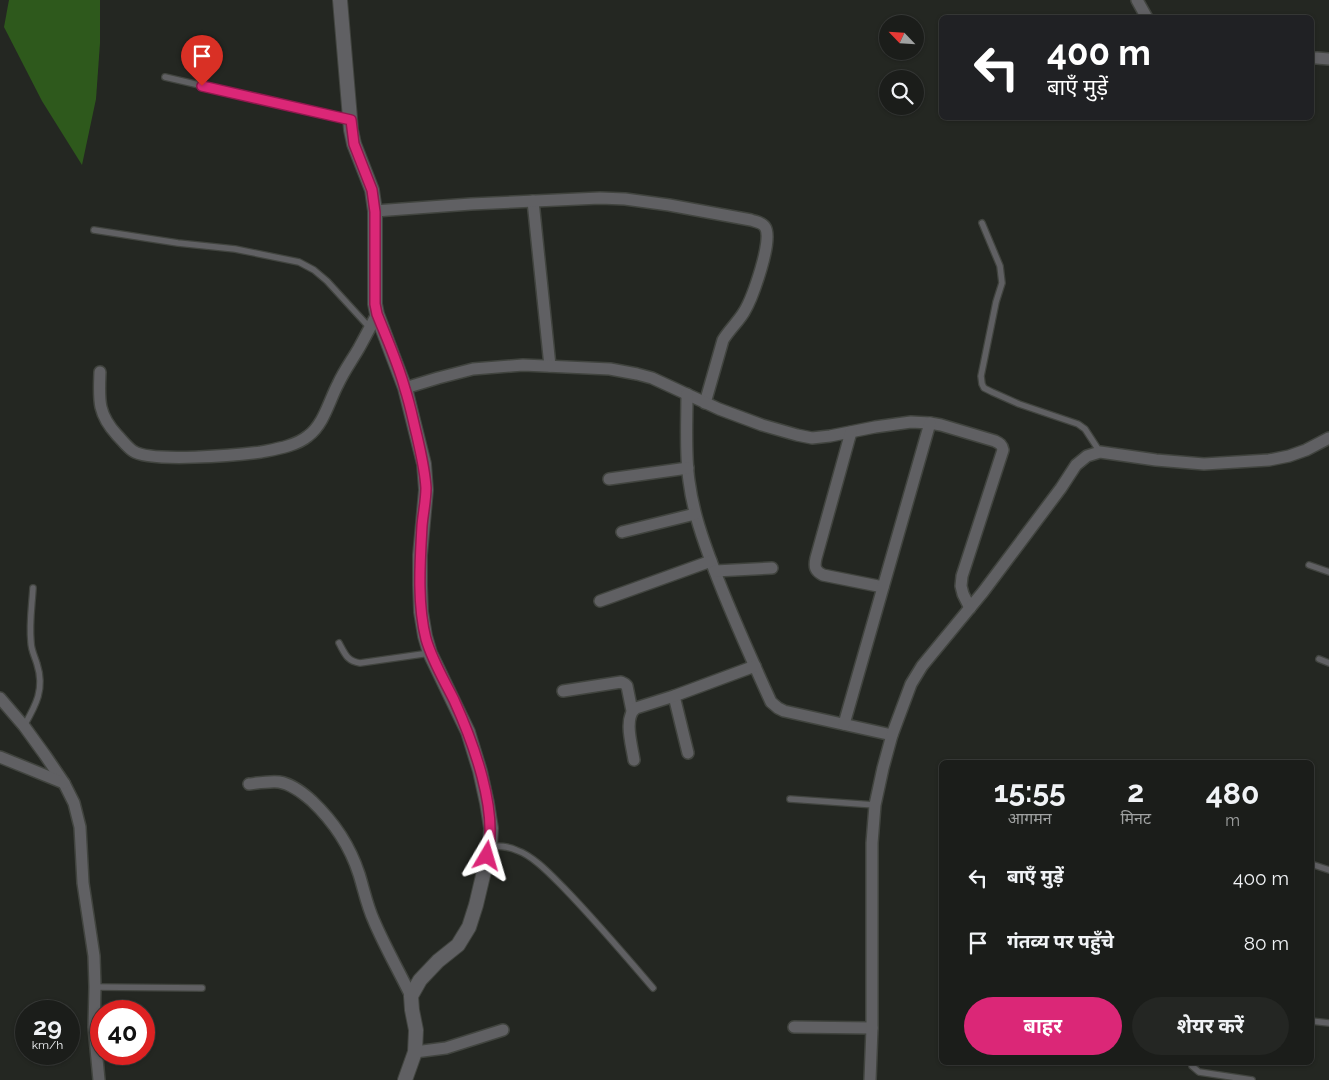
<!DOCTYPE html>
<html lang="hi">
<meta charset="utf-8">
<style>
:root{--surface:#1b1d1a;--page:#242623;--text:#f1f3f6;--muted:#a0a2a2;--line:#393b39;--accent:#db2777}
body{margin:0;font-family:Raleway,"Noto Sans Devanagari",sans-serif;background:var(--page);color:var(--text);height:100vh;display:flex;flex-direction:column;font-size:19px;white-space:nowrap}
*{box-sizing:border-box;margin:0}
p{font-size:16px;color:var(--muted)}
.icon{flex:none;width:28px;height:28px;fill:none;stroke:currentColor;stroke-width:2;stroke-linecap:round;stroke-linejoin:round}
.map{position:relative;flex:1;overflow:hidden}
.drawer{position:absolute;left:939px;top:760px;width:375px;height:305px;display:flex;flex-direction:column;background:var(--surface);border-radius:8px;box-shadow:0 1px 4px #0004,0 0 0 1px var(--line)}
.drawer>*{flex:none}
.hud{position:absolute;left:939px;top:15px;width:375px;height:105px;border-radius:8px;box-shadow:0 1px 4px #0004,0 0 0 1px var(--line);background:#202124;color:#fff;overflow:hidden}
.needle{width:32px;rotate:295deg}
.tools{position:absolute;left:879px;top:15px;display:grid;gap:10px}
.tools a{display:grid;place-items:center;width:45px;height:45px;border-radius:50%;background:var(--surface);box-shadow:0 1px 4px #0004,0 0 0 1px var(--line);font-size:25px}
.speed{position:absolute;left:15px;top:1000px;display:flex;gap:10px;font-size:25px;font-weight:700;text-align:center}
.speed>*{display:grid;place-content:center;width:65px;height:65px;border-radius:50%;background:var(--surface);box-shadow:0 1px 4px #0004,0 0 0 1px var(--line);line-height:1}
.speed small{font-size:12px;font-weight:400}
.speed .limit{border:8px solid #d22;background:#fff;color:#111}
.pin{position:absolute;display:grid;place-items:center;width:42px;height:42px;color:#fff;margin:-51px -21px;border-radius:50% 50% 50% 0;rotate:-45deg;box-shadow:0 0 5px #0007}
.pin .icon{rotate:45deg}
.me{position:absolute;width:55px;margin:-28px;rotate:7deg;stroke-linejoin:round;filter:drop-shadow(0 0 4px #0008)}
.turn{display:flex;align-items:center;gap:18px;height:105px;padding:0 25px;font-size:22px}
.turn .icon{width:65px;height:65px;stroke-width:2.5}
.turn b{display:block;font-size:35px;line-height:42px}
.eta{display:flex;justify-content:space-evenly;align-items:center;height:85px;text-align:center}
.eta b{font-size:30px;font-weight:700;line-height:35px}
.button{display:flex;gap:10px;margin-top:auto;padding:10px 25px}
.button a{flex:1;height:58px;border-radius:30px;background:var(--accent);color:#fff;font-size:20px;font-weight:700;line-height:58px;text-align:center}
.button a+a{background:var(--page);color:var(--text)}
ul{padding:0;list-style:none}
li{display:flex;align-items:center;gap:15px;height:65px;padding:0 25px}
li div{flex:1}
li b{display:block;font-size:19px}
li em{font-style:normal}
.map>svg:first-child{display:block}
.forest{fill:#2e591c}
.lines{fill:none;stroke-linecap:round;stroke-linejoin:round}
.service-casing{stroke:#41443f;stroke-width:8}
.minor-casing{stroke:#41443f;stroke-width:14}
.tertiary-casing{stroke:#41443f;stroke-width:16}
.service{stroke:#606063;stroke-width:5.5}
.minor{stroke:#606063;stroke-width:11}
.tertiary{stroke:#606063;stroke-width:14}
.route-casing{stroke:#8e194d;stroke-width:12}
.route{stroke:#db2777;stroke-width:9}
</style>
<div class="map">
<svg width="1329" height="1080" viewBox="0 0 1329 1080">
<rect width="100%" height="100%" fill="#242722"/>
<path class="forest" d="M9,0H100V43L96,99L82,165L42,101L4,27Z"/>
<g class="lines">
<g class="service-casing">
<g id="service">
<path d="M165,77L349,120"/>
<path d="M982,223L1000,266L1002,283L996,302L981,376L982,384L984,388L992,392L1019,404L1078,424L1085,429L1100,452"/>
<path d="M94,230L178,243L235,249L299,262L314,270L327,281L370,328"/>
<path d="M1309,565L1329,572"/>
<path d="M339,643C345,654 347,661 360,663L430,653"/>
<path d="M1319,659L1329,663"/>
<path d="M24,726C36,705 45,689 37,664C35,657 31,650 31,642C29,624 32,605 33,588"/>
<path d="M790,799L875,805"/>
<path d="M490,846C499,846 508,846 516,850C534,856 551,875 564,888C595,920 624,954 653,988"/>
<path d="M1311,864L1329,870"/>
<path d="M95,987L202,988"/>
<path d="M1311,1021L1329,1023"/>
<path d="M1191,1062L1192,1066L1199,1072L1252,1080"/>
</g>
</g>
<g class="minor-casing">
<g id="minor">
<path d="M1137,0L1147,18"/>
<path d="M1311,58H1317L1329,59"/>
<path d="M533,201L550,366"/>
<path d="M375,211L471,204L600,198L625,199L669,205L751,220C756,222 762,222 765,227C774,239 752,299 744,312C738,322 729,330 723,340L705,403"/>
<path d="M100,372C99,399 97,413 117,435C122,440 127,447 133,451C150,463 239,455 261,452C276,449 296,446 308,436C324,424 329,401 338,384C344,371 352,360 359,348C365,337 371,326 377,314"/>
<path d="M405,388L438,378L473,369L523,365L610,369L637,374L652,378L719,409L762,425L797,435L812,438L830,436L875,427L911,422L930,423L941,425L995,441C999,443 1002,444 1003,450L962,576L961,586L963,594L970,608"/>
<path d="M687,394C687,423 685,453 689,481C693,512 703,540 714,569C731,614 751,658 771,702L778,708L784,711L892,735"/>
<path d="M851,432L816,558C814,567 815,571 823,575L883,587"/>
<path d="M609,479L688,468"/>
<path d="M622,532L695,514"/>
<path d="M715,571L772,568"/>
<path d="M600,601L711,561"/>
<path d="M563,691L621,682L625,684L627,686L632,711"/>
<path d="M674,696L688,753"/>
<path d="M0,698L24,726L45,755L64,783L74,803L80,827L83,883L94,956L95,987L94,1027L99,1080"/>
<path d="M844,724L930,423"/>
<path d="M0,757L64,783"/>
<path d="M634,760C632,746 623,717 636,708L674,696L755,666"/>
<path d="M249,784C258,783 270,781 279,782C292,784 303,793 312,801C333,821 350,846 359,874C364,890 367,906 374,921C385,947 399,971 411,996"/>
<path d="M794,1027L872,1028"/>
<path d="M415,1052L446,1048L503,1030"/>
<path d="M870,1080L872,1028V843L875,805L883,768L892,735L911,684L922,666L983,592L1061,488L1076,465L1087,456L1100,452L1156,460L1204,464L1269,460L1289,456L1306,450L1329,438"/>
</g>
</g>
<g class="tertiary-casing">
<path id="tertiary" d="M340,0L351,130L354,144L372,190L375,211V304L377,314L405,388L424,464L426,490L420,555V585L421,612L425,636L430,653L468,732L480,771L487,803L491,828L490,846L476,905L469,927L458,945L438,961L420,980L411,996L412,1010L416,1030L415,1052L405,1080"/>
</g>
<use href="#service" class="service"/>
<use href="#minor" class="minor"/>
<use href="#tertiary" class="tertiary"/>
</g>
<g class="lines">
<g class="route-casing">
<path id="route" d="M202,86L351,120L354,144L372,190L375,212V304L377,314C387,339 398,363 405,389C410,404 413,420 417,436C421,454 425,470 426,488C426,501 423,513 422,526C420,562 417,604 426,639C432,660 444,680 454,700C473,742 499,811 487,856"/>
</g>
<use href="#route" class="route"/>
</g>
</svg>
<div class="tools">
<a><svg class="needle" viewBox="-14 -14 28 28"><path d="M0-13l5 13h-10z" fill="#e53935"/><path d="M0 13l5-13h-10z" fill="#a0a2a2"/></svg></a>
<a><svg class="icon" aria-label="search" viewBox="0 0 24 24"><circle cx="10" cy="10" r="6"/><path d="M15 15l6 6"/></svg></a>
</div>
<div class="speed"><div>29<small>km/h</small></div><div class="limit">40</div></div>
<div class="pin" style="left:202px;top:86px;background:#d93025"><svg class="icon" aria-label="arrive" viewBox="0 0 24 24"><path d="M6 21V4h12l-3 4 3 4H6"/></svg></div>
<svg class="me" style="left:487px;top:856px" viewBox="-20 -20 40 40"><path d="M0-17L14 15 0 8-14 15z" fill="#db2777" stroke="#fff" stroke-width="4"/></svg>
<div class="hud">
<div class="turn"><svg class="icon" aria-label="left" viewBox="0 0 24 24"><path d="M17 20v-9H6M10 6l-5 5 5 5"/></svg><div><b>400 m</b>बाएँ मुड़ें</div></div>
</div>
<section class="drawer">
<div class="eta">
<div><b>15:55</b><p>आगमन</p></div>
<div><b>2</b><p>मिनट</p></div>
<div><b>480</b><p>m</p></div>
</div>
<ul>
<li><svg class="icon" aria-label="left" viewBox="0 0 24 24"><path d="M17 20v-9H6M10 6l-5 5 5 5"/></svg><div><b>बाएँ मुड़ें</b></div><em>400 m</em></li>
<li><svg class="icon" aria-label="arrive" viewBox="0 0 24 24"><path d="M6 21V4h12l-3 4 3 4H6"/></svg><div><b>गंतव्य पर पहुँचे</b></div><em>80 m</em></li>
</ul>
<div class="button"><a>बाहर</a><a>शेयर करें</a></div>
</section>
</div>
